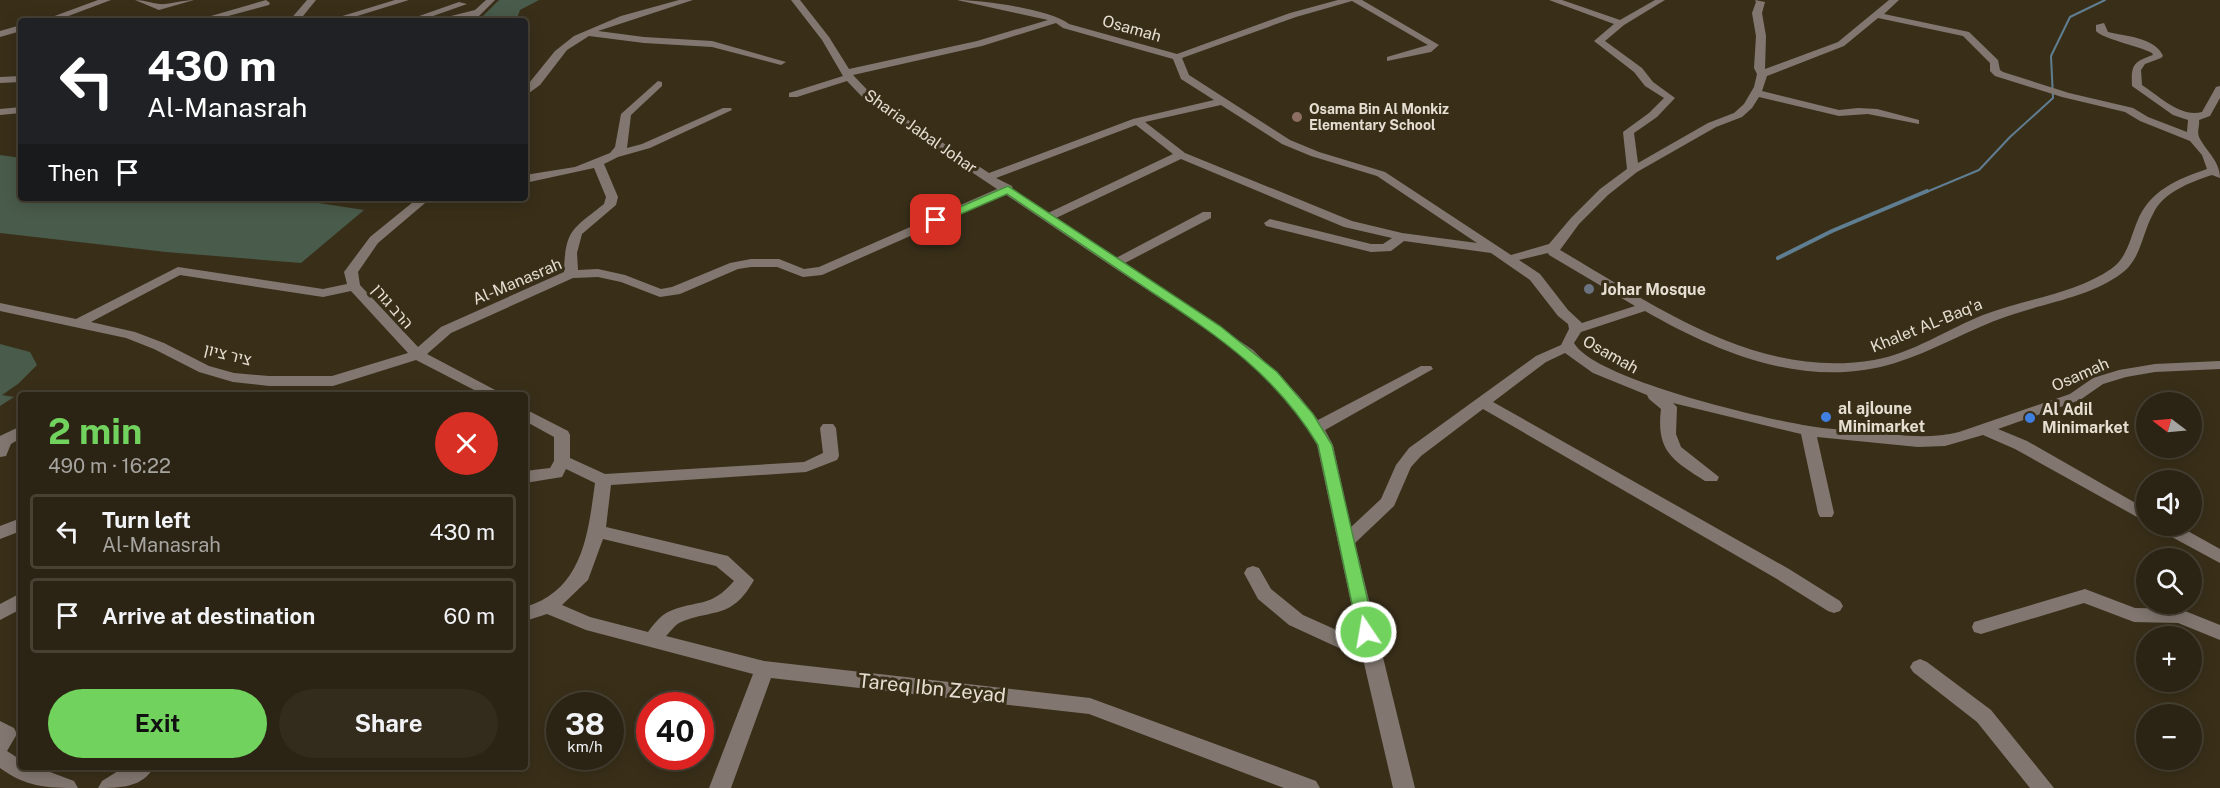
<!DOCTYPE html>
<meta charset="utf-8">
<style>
:root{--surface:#2b2313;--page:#332b1c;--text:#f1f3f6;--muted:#a6a4a0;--line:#474033;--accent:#71d35e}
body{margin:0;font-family:"Public Sans",Heebo,sans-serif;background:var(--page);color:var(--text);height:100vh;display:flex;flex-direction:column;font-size:22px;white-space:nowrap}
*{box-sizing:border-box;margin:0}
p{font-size:20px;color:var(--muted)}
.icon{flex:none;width:33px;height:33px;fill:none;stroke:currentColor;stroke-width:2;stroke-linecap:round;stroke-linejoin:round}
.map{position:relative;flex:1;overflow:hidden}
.sheet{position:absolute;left:18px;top:392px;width:510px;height:378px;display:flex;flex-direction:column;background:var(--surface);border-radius:6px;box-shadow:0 3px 15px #0003,0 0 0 2px var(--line)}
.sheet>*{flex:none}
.guide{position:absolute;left:18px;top:18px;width:510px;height:183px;border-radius:6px;box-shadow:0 3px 15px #0003,0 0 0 2px var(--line);background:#202124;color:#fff;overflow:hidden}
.needle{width:39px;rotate:286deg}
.buttons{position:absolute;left:2136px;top:392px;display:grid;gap:12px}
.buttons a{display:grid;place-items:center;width:66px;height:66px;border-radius:50%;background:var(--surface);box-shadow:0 3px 15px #0003,0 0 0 2px var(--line);font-size:30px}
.speed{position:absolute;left:546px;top:692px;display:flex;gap:12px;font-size:30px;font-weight:700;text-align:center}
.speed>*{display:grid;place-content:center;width:78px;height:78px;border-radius:50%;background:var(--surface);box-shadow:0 3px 15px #0003,0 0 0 2px var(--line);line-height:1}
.speed small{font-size:15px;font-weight:400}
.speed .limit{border:9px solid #d22;background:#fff;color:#111}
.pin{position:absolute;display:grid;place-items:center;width:51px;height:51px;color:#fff;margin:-26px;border-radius:12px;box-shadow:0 3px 9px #0006}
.me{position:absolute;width:66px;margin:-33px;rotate:348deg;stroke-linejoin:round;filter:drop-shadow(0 0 4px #0008)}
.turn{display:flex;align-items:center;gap:21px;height:126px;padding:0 30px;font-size:27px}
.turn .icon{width:78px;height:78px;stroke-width:2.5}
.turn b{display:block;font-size:42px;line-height:51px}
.then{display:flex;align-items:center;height:57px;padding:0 30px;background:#0003;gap:12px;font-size:22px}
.round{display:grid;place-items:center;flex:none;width:63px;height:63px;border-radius:32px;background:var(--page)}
.head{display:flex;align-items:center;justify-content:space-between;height:102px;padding:0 30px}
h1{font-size:36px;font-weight:700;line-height:45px;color:var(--accent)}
.action{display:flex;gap:12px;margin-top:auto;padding:12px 30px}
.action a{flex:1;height:69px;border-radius:36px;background:var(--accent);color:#111;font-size:24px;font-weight:700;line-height:69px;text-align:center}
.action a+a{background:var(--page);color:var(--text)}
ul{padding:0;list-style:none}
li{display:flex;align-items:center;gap:18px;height:75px;margin:0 12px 9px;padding:0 18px;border:3px solid var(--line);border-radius:6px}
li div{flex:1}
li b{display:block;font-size:22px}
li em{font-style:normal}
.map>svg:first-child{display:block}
.green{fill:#495b4b}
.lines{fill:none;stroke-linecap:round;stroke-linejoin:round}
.stream-far1{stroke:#607e92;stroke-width:2}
.stream{stroke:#607e92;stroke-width:4}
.minor{fill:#827770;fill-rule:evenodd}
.route{fill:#71d35e;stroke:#49893d;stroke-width:1.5}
.education-dot{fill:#8d6e63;stroke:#392f19;stroke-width:2}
.worship-dot{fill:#6b7280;stroke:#392f19;stroke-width:2}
.shop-dot{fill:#3f7fe0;stroke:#392f19;stroke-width:2}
.labels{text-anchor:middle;stroke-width:6;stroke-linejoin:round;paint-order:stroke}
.far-poi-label{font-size:14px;font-weight:bold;fill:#e5ded1;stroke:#392f19;text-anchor:start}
.street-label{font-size:16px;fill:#e5ded1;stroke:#392f19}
.poi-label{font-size:16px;font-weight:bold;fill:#e5ded1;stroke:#392f19;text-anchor:start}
.near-street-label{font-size:20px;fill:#e5ded1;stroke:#392f19}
</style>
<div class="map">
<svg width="2220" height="788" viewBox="0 0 2220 788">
<rect width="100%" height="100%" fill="#392f19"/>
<g class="green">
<path d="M499,0H539L520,10L516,21H478Z"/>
<path d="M0,155L21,158V198H286L364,210L301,263L166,252L0,233Z"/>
<path d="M0,344L30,352L37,365L18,384L2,395L14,397L0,406Z"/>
</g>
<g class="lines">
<path class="stream-far1" d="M1924,193L1979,170L2010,137L2053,98L2051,56L2070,17L2105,0"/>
<path class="stream" d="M1778,258L1832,231L1927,191"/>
<g class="minor">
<path d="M98,0H111L55,21H41Z"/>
<path d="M135,0C144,0 151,3 159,4C168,5 183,0 194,0L159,10Z"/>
<path d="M266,0L270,3L269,5L217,19L219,21H207L204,18Z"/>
<path d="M307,0H316L299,21H289Z"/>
<path d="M395,0H409L341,21H326Z"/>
<path d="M486,0H495L474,21H464L468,17L449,21L435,20L475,10Z"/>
<path d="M679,0H693L598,31L644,37L712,41L786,62L781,65L712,47L644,43L589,36L567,50L540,85L525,96V88L555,51L574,36L621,16Z"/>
<path d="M791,0H800L829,37L849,69L977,41L1048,20L957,0C982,0 1050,9 1069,24L1177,54L1290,13L1338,0H1362L1439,45L1431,52L1387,61V57L1428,45L1352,1L1296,17L1182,58L1189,75L1290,140L1319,152L1385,172L1511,255L1549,244L1571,218L1600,189L1627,169L1623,132L1649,113L1664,98L1645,86L1634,72L1594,41L1614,24L1549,0H1562L1620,20L1655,0H1665L1624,25L1605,41L1642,68L1653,82L1675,98L1657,117L1634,133L1638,163L1708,123L1734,113L1744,104L1754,87L1757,74L1754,68L1756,36L1752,13L1756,2L1755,0L1765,2L1762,13L1766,36L1765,69L1838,42L1889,0H1899L1884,14L1969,32L1998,60L2000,70L2003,72L2069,93L2133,108L2148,117L2187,132L2188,120L2173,115L2132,86C2131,65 2133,62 2153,55L2152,53C2137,45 2105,40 2096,31V25L2104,23L2108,32C2125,36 2156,38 2163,56L2161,58L2145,64L2141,70L2142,85C2159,96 2181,118 2202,112L2216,87L2220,86V98L2210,116L2199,120C2200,126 2196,132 2200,139C2208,153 2220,162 2220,178L2212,175C2191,182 2163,192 2153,214C2142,234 2141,259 2122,273C2091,297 2044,303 2008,316C1969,329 1934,351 1895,363C1808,390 1720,354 1645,311L1581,332L1574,343C1594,379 1764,419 1809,426C1827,429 1845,430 1863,431C1895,435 1928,440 1959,432L2070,394L2093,378L2119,370L2155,364L2220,361V369L2155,372L2126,377L2103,384L2080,400L1998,429L2027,441L2146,509V522L2015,449L1983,435L1945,446L1918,447L1817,437L1834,513L1832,517H1820L1818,513L1801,434L1673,403L1677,407L1676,434L1681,447L1719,477L1717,481H1705C1672,460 1656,451 1661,409L1649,399L1647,395L1593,373L1565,353L1546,362L1493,402L1789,569L1840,601L1843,606L1840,611L1834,613L1828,611L1777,579L1483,409L1421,456L1411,467L1394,506L1355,543L1415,788H1393L1363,659L1289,625L1258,599L1244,573L1247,568L1253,566L1259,568L1271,589L1303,615L1359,640L1317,445C1280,374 1211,332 1146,289C1099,258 1052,226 1005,194L822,275L803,277L777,267H751L738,269L680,294L660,297L621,282L598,277L573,278L451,333L427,354L497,391L499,394H482L416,360L333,386H269L233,382L199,372L154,349L126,338L0,311V303L76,319L178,267L323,289L347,284L344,272L370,237L418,198H431L378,243L358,272L360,285L418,347L441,327L564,272C565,229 573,229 604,204L606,197L594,168L525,183V175L575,167L610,153L615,147L621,114L658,81L662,82V86L631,115L627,148L642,144L723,108H731L732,110L650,148L618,157L604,164L618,197L616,205L582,234L577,253L578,270L598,269L625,275L661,289L672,287L730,263L751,259H779L804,269L819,267L997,189L868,103L847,81L797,97H789V93L843,76L822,40ZM1878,18L1963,36L1990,63V71L1995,76L2062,97L2125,112L2140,121L2190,141L2202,155L2207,169C2177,179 2149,191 2137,222C2130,239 2127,258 2111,269C2075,294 2024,299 1983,315C1948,329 1913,353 1874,360C1757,380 1656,306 1560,250L1579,224L1608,195L1637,172L1716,127L1742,117L1752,108L1759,97L1839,116L1868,114L1919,124V120L1877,109L1858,108L1839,110L1762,91L1767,76L1844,46ZM1056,23L1063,28L1173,59L1181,79L1214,100L1133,119L989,173L876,99L853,75L982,46ZM1221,105L1282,144L1311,156L1377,176L1477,243L1402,233L1352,221L1185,153L1145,122ZM1136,125L1173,154L1048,213L1013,190L1012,186L996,178ZM1181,159L1344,227L1392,238L1383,244H1371L1270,219L1264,223L1266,226L1371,252L1391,251L1404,241L1491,253L1530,280L1558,316L1568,324L1569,329L1561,345L1536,356L1409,448L1396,465L1381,499L1351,527L1333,445L1325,430L1433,369L1431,366H1421L1318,420L1299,396L1253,350L1125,263L1211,218V212H1203L1116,258L1056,218ZM1548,253L1549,255L1635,306L1582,323L1568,310L1540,274L1519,260ZM180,275L323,297L351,291L408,353L332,376H269L234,373L209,366L164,343L135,332L91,322Z"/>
<path d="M459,2L467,4L419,21H405Z"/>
<path d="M242,18H261L266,21H237Z"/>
<path d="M21,25V31L0,37V31Z"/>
<path d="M21,76V82L0,83V77Z"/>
<path d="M21,107V113L0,115V109Z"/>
<path d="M525,409L568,431L570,435V458L605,474L804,462L823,453L820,428L823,424H833L836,428L839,456L837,460L806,472L611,485L606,527L728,556L754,580C731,621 712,608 679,623C674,626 670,632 666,636L764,661L1090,698L1316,781L1320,788H1284L1089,714L771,678L731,788H709L753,674L586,630L547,614L525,621V607C583,590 588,534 595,483L566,469L562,477L525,483V471L550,468L554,461V437L525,421ZM603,539L716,566L734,581C710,609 697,599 668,612C660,616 653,625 648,632L590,617L562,605L588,580Z"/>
<path d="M21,426V438L11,444L6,456L0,457V436Z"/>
<path d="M21,518V531L0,539V526Z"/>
<path d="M2154,525H2177L2220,549V563L2157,529Z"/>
<path d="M2085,589L2135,608L2180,609L2220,625V640L2178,623L2134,622L2084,603L1981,634L1974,632L1972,627L1974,622Z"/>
<path d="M21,593V609L0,620V604Z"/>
<path d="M1920,659L1927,662L1991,710L2054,788H2030L1977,722L1913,672L1910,667L1913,662Z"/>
<path d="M0,721L14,728L17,734L7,751L21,760V766H34L74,781L78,788C47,788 26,787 0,768Z"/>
<path d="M126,766H154C144,788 118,788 98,788L102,781Z"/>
</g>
</g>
<path class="route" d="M1008,186L1220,326L1277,372L1313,414L1332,445L1375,632L1372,636L1366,638L1360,636L1358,632L1318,445C1272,369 1211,332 1140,284C1096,254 1052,224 1007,194L940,223L936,224L930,220Z"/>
<circle class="education-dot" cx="1297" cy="117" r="6"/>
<circle class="worship-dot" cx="1589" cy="289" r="6"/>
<g class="shop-dot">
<circle cx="1826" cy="417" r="6"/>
<circle cx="2030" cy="418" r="6"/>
</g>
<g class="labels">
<g class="far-poi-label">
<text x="1309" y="114">Osama Bin Al Monkiz<tspan x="1309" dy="16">Elementary School</tspan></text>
</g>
<g class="street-label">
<text transform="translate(1132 28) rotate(16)" y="6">Osamah</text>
<text transform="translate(921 131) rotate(35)" y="6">Sharia Jabal Johar</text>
<text transform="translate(517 281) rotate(-23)" y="6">Al-Manasrah</text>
<text transform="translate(393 306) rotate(49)" y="6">הרב גורן</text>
<text transform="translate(1926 325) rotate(-22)" y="6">Khalet AL-Baq'a</text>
<text transform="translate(228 354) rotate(14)" y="6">ציר ציון</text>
<text transform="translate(1611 354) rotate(29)" y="6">Osamah</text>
<text transform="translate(2080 374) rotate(-24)" y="6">Osamah</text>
</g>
<g class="poi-label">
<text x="1601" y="295">Johar Mosque</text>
<text x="1838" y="414">al ajloune<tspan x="1838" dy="18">Minimarket</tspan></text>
<text x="2042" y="415">Al Adil<tspan x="2042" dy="18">Minimarket</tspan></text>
</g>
<g class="near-street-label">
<text transform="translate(932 688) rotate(6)" y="7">Tareq Ibn Zeyad</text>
</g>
</g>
</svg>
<div class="buttons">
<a><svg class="needle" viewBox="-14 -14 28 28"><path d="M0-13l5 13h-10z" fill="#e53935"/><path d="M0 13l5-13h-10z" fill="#a6a4a0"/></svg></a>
<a><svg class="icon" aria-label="sound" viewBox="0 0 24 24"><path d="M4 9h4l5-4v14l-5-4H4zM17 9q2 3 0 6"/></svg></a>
<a><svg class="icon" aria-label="search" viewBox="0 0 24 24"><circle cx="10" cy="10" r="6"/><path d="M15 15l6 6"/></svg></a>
<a>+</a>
<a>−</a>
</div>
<div class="speed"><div>38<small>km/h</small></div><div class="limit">40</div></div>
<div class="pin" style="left:936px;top:220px;background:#d93025"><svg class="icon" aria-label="arrive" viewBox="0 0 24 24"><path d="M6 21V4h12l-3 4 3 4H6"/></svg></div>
<svg class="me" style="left:1366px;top:632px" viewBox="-20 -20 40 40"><circle r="17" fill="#71d35e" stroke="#fff" stroke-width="3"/><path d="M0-11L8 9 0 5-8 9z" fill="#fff"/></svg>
<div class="guide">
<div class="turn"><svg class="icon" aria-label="left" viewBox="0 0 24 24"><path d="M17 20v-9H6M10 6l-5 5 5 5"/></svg><div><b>430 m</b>Al-Manasrah</div></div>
<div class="then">Then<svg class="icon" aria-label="arrive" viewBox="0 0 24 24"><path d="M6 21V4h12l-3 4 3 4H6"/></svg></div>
</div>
<section class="sheet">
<div class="head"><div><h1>2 min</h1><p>490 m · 16:22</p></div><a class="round" style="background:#d93025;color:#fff"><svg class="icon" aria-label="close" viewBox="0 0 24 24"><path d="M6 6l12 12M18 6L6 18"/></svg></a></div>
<ul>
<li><svg class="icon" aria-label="left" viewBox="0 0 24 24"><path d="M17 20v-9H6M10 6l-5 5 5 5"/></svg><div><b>Turn left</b><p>Al-Manasrah</p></div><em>430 m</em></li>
<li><svg class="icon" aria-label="arrive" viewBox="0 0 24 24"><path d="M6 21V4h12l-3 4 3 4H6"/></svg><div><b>Arrive at destination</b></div><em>60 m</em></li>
</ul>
<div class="action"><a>Exit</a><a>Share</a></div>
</section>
</div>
